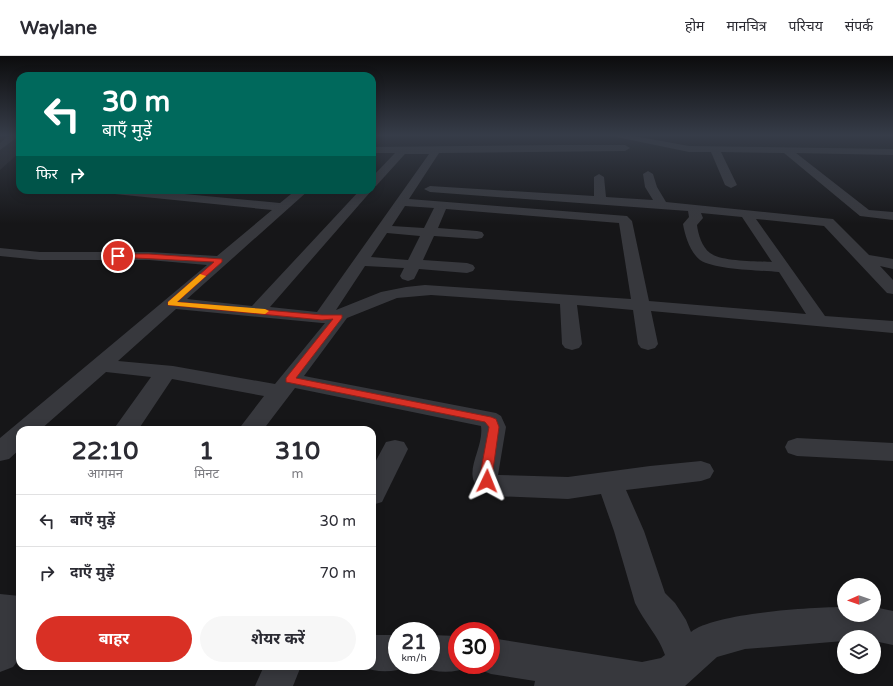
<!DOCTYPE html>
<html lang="hi">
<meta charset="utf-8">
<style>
:root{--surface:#fff;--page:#f7f7f7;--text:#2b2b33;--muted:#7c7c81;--line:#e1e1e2;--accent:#d93025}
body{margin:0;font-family:"Varela Round","Noto Sans Devanagari",sans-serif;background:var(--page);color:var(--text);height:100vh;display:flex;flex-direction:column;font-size:15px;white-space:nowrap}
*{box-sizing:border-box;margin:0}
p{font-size:13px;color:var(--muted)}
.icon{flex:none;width:22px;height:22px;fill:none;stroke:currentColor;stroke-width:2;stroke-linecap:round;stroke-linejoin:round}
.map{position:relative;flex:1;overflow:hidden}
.side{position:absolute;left:16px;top:370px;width:360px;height:244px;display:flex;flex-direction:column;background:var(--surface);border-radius:12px;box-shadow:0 2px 10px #0003}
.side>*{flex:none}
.guide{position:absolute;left:16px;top:16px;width:360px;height:122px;border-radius:12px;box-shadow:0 2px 10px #0003;background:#00695c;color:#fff;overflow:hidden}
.needle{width:26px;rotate:268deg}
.tools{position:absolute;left:837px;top:522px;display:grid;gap:8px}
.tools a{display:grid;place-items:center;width:44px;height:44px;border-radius:50%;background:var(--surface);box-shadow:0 2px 10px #0003;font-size:20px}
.speed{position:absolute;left:388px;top:566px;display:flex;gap:8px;font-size:20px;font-weight:700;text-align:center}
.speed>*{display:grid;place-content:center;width:52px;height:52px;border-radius:50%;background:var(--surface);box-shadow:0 2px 10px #0003;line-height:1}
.speed small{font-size:10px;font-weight:400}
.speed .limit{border:6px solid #d22;background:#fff;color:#111}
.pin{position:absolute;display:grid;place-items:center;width:34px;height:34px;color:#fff;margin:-17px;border:2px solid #fff;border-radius:50%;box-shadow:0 1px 4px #0007}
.me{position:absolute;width:44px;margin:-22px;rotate:2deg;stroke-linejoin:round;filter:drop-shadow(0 0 3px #0008)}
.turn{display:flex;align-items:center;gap:14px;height:84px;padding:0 20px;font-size:18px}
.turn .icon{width:52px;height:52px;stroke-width:2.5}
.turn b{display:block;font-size:28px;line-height:34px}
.then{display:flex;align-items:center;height:38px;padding:0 20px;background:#0003;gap:8px;font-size:15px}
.eta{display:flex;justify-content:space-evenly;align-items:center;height:68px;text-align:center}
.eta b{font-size:24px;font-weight:700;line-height:28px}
.cta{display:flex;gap:8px;margin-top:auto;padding:8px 20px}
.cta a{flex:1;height:46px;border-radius:24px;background:var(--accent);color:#fff;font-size:16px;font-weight:700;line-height:46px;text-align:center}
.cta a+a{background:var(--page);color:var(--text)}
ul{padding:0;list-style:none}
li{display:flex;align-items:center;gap:12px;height:52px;padding:0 20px;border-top:1px solid var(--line)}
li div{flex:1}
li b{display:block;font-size:15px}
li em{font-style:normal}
header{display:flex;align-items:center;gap:24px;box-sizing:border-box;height:56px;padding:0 20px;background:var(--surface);border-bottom:1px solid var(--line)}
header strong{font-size:19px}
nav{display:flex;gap:22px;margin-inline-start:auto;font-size:14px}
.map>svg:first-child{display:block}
.built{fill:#222225}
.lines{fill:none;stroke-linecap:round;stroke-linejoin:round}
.minor{fill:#37383d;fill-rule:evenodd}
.route{fill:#d93025;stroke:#8d1f18}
.slow{fill:#f59e0b}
</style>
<header>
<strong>Waylane</strong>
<nav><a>होम</a><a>मानचित्र</a><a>परिचय</a><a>संपर्क</a></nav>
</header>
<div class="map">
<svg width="893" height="630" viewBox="0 0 893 630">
<rect width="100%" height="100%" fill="#161618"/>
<path class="built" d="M0,79H20V96L0,114Z"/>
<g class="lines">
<g class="minor">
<path d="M10,79H20L0,94V87Z"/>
<path d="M607,79H628L689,90L893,93V99L796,97L869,154L893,156V164L860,160L784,97L721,96L737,129L731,132L725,129L711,96H689Z"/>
<path d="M562,89H625L630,92L625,95L439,97L409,143L627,160L632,165L649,245L806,258L779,216C759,214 715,214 700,204C690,196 685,180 683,168L689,161L688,155L430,136L424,133L430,130L594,140V121L599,118L604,121L606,141L653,144L645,131L643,118L648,115L653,118L657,131L666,146L833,163L869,199L893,203V213L880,210L893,224V238L887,237L824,170L756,163L825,260L893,265V277L651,255L658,288L655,292L648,294L641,292L638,288L633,254L577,249L582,288L579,292L572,294L565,292L562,288L560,248L431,239L397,242L347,262L304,320L496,357L501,360L506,371L498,419L568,421L650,410L701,405L710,408L714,415L710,422L701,425L626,434L644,475L665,537L675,547L686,564L691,576C713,557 813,551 844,551V559H874V551L893,555V589L874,585V581H844V585L745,593L717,601L685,630H534L535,625L491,618L478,613L477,609H491V582L642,606L661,602L665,599C658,579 644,566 635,547L614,475L601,438L568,443L494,440C452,426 485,397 481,370L295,332L263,374H238L264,340L172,323L138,374H113L151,321L106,316L40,374H20V393L9,403L0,405V382L207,209L149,204H40L0,200V192L40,196H149L217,200L272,154L105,137L99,134H142L280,147L296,134H309L187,243L252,250L360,134H372L270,251L317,256L429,98H405L376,130L372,131V121L395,97H372V91ZM405,150L434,152L424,172L392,170ZM446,153L619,167L631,243L425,229L406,231L381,236L336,254L365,210L404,212L400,220L402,223L408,225L414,223L419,213L467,217L473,215L475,212L473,209L467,207L423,204L434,180L477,183L482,182L484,179L482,176L477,175L438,172ZM701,157L742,161L772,206C757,205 722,206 710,197C702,191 698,178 697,169L703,162ZM387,177L420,180L408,204L371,201ZM176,253L322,267H325L275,328L173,310L118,305Z"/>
<path d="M797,382L893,387V405L797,400L788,397L785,391L788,385Z"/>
<path d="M395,384L404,386L408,393L382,446L372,449V412L386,386Z"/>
<path d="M0,538L20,540V602L13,611L0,616Z"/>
<path d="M372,579H397V609L410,610C393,617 377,617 360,610H372Z"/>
<path d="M431,579L457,580V609H470V611C452,618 436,617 418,610L431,609Z"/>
<path d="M264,610H301L293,630H255Z"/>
</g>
</g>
<linearGradient id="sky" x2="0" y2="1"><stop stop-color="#0c0c0d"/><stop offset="0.47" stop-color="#363c48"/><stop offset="1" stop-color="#363c48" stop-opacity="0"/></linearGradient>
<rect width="893" height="168" fill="url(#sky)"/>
<path class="route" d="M118,198H149L222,203V206L177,246L322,259H342V262L296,322L491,361L496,363L499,371L491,428H483L480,419L489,371L485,366L286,326V322L333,263L322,264L168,249V246L214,206L116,201L115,200Z"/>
<path class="slow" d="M200,218L206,220L177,246L265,253L269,255L265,258L168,249V246Z"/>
</svg>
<div class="tools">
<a><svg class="needle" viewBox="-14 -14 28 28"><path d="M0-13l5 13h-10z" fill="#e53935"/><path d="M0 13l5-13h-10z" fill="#7c7c81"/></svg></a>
<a><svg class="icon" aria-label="layers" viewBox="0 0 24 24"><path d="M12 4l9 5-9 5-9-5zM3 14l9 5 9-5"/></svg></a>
</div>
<div class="speed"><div>21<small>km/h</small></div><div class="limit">30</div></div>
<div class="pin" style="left:118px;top:200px;background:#d93025"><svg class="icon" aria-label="arrive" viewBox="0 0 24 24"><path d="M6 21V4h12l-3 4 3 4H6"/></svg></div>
<svg class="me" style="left:487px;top:425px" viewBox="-20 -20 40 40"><path d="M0-17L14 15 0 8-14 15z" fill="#d93025" stroke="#fff" stroke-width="4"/></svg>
<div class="guide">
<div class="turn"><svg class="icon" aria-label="left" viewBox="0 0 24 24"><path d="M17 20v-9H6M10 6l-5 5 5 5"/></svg><div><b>30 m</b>बाएँ मुड़ें</div></div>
<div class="then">फिर<svg class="icon" aria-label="right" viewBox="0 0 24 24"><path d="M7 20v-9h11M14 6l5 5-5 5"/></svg></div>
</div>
<section class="side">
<div class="eta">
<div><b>22:10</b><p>आगमन</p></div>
<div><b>1</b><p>मिनट</p></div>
<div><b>310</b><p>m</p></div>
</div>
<ul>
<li><svg class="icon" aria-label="left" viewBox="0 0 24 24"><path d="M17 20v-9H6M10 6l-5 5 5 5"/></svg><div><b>बाएँ मुड़ें</b></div><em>30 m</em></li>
<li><svg class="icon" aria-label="right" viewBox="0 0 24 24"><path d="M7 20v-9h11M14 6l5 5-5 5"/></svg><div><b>दाएँ मुड़ें</b></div><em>70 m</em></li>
</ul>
<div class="cta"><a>बाहर</a><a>शेयर करें</a></div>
</section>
</div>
